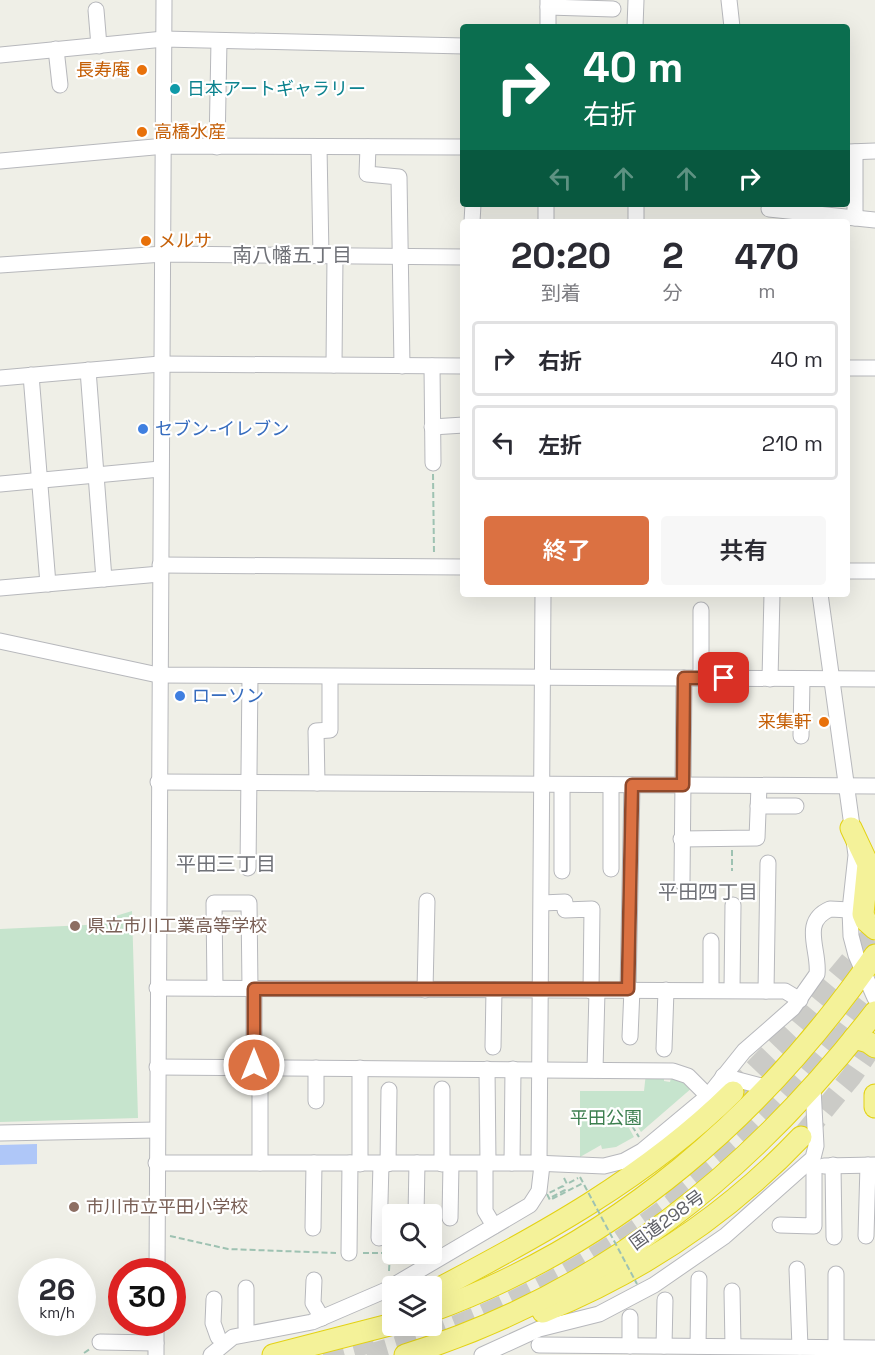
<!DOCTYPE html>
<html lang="ja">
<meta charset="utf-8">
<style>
:root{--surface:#fff;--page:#f7f7f7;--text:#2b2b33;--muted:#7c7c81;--line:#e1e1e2;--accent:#db7142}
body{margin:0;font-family:"Space Grotesk","Noto Sans JP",sans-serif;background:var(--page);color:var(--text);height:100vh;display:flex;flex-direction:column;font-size:22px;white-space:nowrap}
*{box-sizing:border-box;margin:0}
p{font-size:20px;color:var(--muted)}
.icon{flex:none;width:33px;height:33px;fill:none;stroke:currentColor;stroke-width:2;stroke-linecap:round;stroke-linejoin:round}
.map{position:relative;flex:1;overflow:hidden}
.details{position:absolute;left:460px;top:219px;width:390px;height:378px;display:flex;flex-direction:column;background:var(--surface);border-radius:6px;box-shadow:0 6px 24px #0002}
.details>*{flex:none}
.banner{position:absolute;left:460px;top:24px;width:390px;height:183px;border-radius:6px;box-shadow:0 6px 24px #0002;background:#0b6e4f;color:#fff;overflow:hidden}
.controls{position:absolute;left:382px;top:1204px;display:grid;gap:12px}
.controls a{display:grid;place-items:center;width:60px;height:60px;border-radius:6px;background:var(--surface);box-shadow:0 6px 24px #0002;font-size:30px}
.speed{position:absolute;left:18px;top:1258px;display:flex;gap:12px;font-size:30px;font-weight:700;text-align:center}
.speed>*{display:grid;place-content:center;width:78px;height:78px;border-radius:50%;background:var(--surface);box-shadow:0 6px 24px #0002;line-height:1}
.speed small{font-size:15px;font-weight:400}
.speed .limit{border:9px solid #d22;background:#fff;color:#111}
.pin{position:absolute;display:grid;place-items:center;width:51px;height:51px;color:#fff;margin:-26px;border-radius:12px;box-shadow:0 3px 9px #0006}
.me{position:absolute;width:66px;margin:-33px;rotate:0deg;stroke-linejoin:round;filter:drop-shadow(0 0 4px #0008)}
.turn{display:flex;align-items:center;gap:21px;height:126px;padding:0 24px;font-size:27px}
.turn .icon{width:78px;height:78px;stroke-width:2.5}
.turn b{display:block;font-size:42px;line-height:51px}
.lanes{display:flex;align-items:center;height:57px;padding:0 24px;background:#0003;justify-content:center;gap:30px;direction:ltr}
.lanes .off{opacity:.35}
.eta{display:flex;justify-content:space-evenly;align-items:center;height:102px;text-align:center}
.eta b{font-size:36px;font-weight:600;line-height:42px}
.primary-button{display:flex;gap:12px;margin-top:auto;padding:12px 24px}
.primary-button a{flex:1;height:69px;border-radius:6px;background:var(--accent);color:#fff;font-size:24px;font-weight:600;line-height:69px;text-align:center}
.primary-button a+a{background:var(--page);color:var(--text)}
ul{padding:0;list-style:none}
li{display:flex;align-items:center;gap:18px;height:75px;margin:0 12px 9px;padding:0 12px;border:3px solid var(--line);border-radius:6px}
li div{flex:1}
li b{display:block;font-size:22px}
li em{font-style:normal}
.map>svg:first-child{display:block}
.green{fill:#c6e4cd}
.water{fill:#afc7f8}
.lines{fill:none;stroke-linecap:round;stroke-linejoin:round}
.highway-tunnel{stroke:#cbcbc7;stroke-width:21;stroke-dasharray:21 10;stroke-linecap:butt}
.minor-casing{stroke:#b7b8bc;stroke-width:17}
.highway-casing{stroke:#e3d214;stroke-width:23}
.path{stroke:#9ec2b2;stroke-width:2;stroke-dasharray:6 3;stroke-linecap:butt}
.minor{stroke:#fff;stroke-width:15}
.highway{stroke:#f4f299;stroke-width:21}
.path-bridge{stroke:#9ec2b2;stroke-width:2;stroke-dasharray:6 3;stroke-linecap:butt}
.route-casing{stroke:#8e492b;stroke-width:15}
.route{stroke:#db7142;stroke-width:10}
.food-dot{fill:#e8710a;stroke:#fff;stroke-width:2}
.culture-dot{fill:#0f9aa8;stroke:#fff;stroke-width:2}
.shop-dot{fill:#3f7fe0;stroke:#fff;stroke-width:2}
.education-dot{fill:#8d6e63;stroke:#fff;stroke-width:2}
.labels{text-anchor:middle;stroke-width:4.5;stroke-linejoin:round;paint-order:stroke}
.food-label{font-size:18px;fill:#c56008;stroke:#fff;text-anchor:end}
.culture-label{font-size:18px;fill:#0d838f;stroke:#fff;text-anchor:start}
.shop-label{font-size:18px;fill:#366cbe;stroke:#fff;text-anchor:start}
.education-label{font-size:18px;fill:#785e54;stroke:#fff;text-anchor:start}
.park-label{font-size:18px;fill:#3c7f4f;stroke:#fff}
.street-label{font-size:18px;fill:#5f6066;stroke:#fff}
.neighbourhood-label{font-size:20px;fill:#707278;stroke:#fff}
</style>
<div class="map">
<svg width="875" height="1355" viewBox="0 0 875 1355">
<rect width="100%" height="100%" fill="#efefe7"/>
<g class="green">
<path d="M132,911L138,1118L0,1122V929L86,925Z"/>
<path d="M646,1073L664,1075V1081L670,1082L672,1074L693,1087L641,1132L636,1124L629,1128L634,1137L616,1147L602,1149L601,1145L580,1157V1091H644Z"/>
</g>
<path class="water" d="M37,1144V1164L0,1165V1145Z"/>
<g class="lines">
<g class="highway-tunnel">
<path d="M835,1045L875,993"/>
<path d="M733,1092L797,1025L875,931"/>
<path d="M804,1134L851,1077L875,1042"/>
<path d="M666,1195C730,1145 786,1089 837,1025"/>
<path d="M323,1355L380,1340"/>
<path d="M367,1355C483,1324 592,1267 686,1193"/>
</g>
<g class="minor-casing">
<g id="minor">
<path d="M548,0V27"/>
<path d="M729,0L732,27"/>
<path d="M548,7L613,9"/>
<path d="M96,10L99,46"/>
<path d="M635,27L636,0"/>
<path d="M56,49L60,85"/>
<path d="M0,55L164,39L464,46"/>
<path d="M217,147L219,41"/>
<path d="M319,147L321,256"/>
<path d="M368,147L367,174L399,177L402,366"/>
<path d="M848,152L875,151"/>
<path d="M0,161L165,146L464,147"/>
<path d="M636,204V222"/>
<path d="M769,209L875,220"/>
<path d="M855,218V152"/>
<path d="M472,222L473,204"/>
<path d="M546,222V204"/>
<path d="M0,265L164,254L464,257"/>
<path d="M334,365L335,256"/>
<path d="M432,366L433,463"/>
<path d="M848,368H875"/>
<path d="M88,370L104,579"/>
<path d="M31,375L48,584"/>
<path d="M0,378L160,364L464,366"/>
<path d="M432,427L464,425"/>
<path d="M0,484L160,469"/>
<path d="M160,565L464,567"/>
<path d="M848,571H875"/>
<path d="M0,588L160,574"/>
<path d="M820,594L856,855L850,910L851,936L856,955L875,998"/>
<path d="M701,610V678"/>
<path d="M0,641L158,675L875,679"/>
<path d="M770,679L772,594"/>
<path d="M801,736L802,679"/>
<path d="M158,782L875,786"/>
<path d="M317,783L316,731L330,730V677"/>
<path d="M562,785V871"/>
<path d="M611,785V869"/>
<path d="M758,806H796"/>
<path d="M681,839L757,838L759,786"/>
<path d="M248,868L250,676"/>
<path d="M682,882L684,678"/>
<path d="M542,903L565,902V910L592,909L591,991"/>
<path d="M711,941V990"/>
<path d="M157,988L785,991L800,1000"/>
<path d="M215,988L214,903H249L250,988"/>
<path d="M628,989L632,785"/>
<path d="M425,990L427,901"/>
<path d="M732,990L733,905"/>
<path d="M766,991L768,863"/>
<path d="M630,1037L632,989"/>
<path d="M493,1047L494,990"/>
<path d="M664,1049L666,990"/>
<path d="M254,1065V989"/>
<path d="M157,1067L673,1071L688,1076L708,1096"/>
<path d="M316,1068V1101"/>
<path d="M360,1068V1164"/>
<path d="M487,1069L488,1163"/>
<path d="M595,1070L597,991"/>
<path d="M723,1076L769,1088"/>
<path d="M260,1090V1163"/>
<path d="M0,1133L156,1130"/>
<path d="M156,1163H534L604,1166L624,1161L642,1151L708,1096L744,1051L793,1008L817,974C820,950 800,922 830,909L850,910"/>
<path d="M485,1163V1211L494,1226"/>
<path d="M512,1163L513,1069"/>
<path d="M388,1164L389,1090"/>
<path d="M442,1164V1089"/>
<path d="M539,1164L543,594"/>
<path d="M833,1165L834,1237"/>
<path d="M824,1166L875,1165"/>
<path d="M416,1215L417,1163"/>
<path d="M450,1218L451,1164"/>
<path d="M780,1225L814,1226V1166"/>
<path d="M313,1228L314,1163"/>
<path d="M866,1236L868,1165"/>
<path d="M379,1238L381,1164"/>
<path d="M349,1253L350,1163"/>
<path d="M797,1269L800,1347"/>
<path d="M157,1272L164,0"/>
<path d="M836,1274V1347"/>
<path d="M314,1280L313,1303L322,1318"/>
<path d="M732,1291L733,1346"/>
<path d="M214,1299L213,1323L218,1337"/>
<path d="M246,1327V1288"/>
<path d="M100,1342L156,1343"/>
<path d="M539,1345L875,1348"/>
<path d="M630,1346V1317"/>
<path d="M664,1346L665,1300"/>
<path d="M698,1346L699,1279"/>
<path d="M156,1355V1323"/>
<path d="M211,1355L233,1337L312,1322L384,1291L530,1205L539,1191L542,1165"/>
<path d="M482,1355L539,1329L599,1314L654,1285L725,1236L813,1158L816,1146L813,1088"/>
</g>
</g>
<g class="highway-casing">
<g id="highway">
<path d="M851,828L868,864L863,914L866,921L875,929"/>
<path d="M854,1038L868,1042L875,1047"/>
<path d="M875,1095V1107"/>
<path d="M432,1292C539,1236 646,1178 733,1092"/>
<path d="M432,1311C617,1243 764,1115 875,955"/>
<path d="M543,1312C641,1272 728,1214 801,1137"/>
<path d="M273,1355L393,1324"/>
<path d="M405,1355C602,1294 751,1172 875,1012"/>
</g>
</g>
<g class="path">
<path d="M433,474L434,553"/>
<path d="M732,850V871"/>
<path d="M632,1126L639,1137"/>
<path d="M564,1178L567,1184L578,1178"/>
<path d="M552,1197L565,1190L563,1186"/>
<path d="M170,1236L228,1249L336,1253"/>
<path d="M363,1253H393"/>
<path d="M389,1271L390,1253"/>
<path d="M84,1353L90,1349"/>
</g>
<use href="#minor" class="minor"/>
<use href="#highway" class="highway"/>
<g class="path-bridge">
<path d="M580,1177L637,1284"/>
<path d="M563,1186L547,1194L550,1200L583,1183"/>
</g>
</g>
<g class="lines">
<g class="route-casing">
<path id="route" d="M254,1065V989H628L632,785H683L684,678H724"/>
</g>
<use href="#route" class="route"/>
</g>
<g class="food-dot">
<circle cx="142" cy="70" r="6"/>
<circle cx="142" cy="132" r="6"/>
<circle cx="146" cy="241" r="6"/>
<circle cx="824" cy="722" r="6"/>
</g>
<circle class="culture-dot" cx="175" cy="89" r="6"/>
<g class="shop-dot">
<circle cx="143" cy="429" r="6"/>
<circle cx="180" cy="696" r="6"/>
</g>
<g class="education-dot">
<circle cx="75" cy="926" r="6"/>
<circle cx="74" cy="1207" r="6"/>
</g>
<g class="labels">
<g class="food-label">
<text x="130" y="76">長寿庵</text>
<text x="154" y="138" text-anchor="start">高橋水産</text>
<text x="158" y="247" text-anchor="start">メルサ</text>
<text x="812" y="728">来集軒</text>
</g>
<g class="culture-label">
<text x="187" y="95">日本アートギャラリー</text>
</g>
<g class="shop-label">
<text x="155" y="435">セブン-イレブン</text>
<text x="192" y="702">ローソン</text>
</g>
<g class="education-label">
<text x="87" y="932">県立市川工業高等学校</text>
<text x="86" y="1213">市川市立平田小学校</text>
</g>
<g class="park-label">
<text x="606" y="1124">平田公園</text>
</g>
<g class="street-label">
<text transform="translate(667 1220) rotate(-36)" y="6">国道298号</text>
</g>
<g class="neighbourhood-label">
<text x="292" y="262">南八幡五丁目</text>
<text x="226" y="871">平田三丁目</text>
<text x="708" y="899">平田四丁目</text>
</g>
</g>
</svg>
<div class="controls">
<a><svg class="icon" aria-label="search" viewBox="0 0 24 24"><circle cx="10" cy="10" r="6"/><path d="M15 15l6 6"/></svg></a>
<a><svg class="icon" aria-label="layers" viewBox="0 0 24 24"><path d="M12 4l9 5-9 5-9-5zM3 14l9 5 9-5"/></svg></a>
</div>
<div class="speed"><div>26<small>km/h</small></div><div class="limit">30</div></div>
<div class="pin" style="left:724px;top:678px;background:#d93025"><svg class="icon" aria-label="arrive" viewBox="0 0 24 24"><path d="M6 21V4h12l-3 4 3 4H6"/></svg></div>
<svg class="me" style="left:254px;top:1065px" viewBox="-20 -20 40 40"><circle r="17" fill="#db7142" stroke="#fff" stroke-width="3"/><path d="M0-11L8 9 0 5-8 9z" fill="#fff"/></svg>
<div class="banner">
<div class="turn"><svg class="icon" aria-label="right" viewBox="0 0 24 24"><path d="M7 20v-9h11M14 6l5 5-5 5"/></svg><div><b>40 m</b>右折</div></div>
<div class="lanes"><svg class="icon off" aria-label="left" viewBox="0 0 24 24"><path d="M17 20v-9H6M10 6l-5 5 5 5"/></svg><svg class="icon off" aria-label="ahead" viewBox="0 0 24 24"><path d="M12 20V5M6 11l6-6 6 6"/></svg><svg class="icon off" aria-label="ahead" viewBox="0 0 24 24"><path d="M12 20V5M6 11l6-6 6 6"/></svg><svg class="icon" aria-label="right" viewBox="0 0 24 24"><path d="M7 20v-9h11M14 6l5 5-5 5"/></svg></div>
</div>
<section class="details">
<div class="eta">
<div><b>20:20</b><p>到着</p></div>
<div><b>2</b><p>分</p></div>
<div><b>470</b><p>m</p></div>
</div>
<ul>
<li><svg class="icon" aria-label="right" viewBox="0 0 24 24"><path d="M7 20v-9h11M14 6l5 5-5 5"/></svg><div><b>右折</b></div><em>40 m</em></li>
<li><svg class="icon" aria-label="left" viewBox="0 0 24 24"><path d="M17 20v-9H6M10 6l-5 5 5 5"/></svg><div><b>左折</b></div><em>210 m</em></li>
</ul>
<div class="primary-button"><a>終了</a><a>共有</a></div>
</section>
</div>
